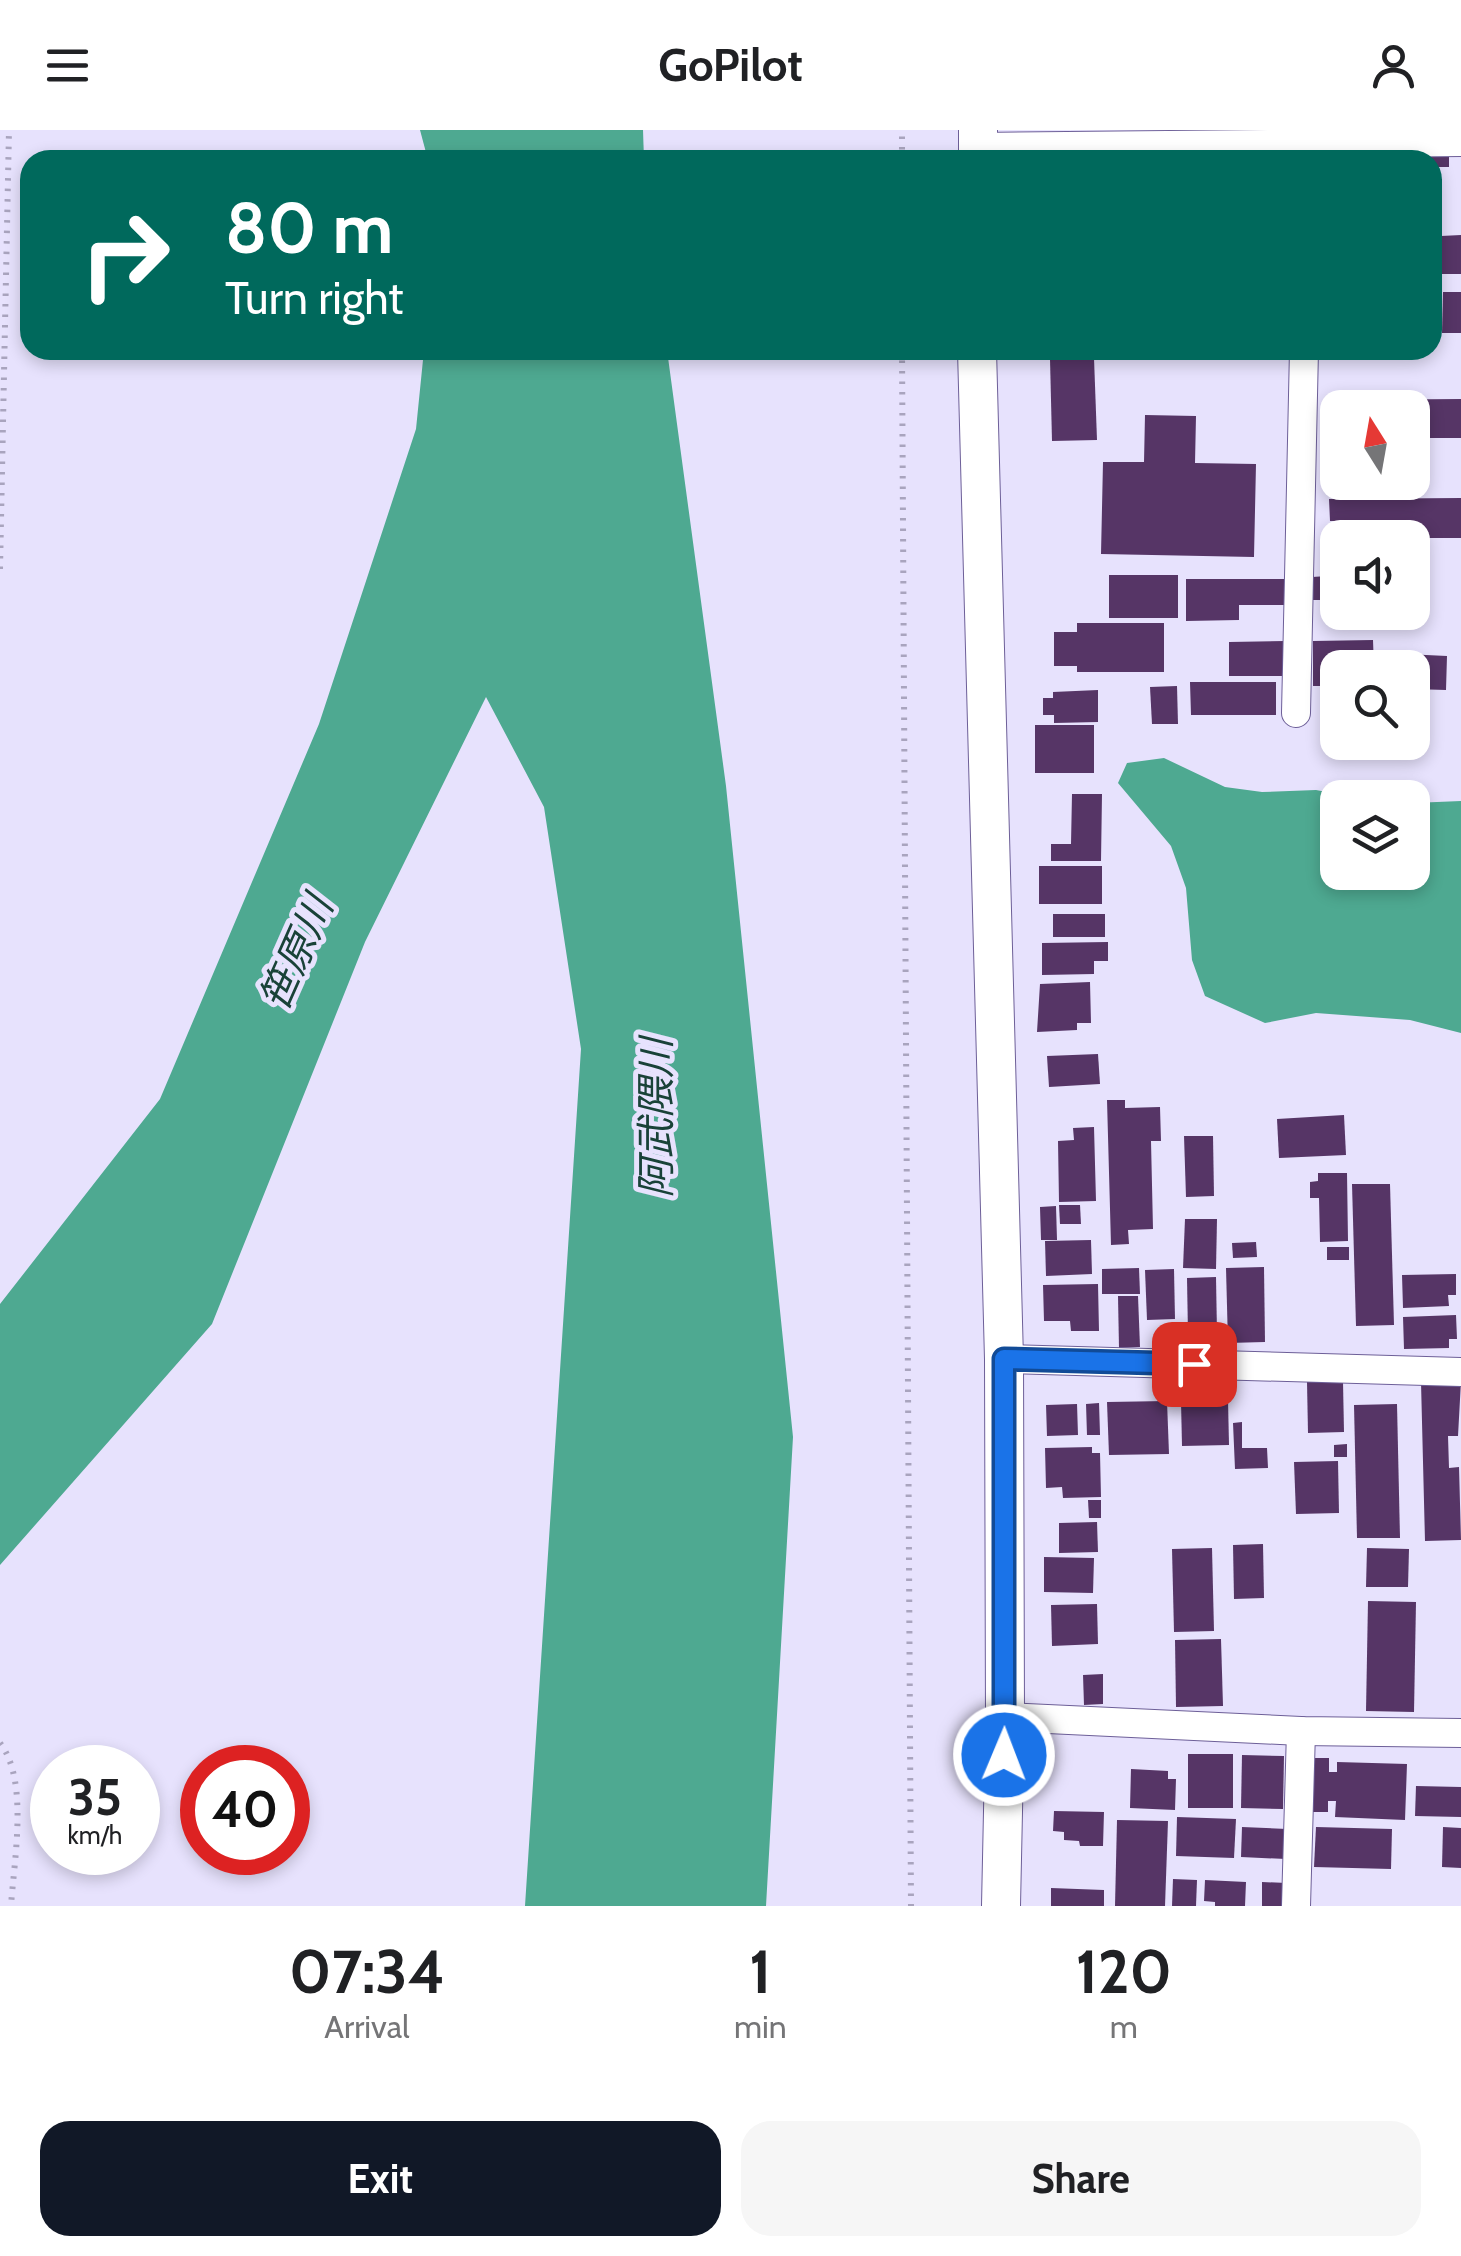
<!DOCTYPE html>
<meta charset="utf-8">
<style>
:root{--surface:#fff;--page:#f6f6f6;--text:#202124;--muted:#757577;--accent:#111827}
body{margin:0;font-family:Cabin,"Noto Sans JP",sans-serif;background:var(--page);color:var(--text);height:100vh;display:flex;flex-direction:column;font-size:38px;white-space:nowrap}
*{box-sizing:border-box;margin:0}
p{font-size:32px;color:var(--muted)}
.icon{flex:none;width:55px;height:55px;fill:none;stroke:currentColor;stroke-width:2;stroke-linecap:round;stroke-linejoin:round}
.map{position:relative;height:1776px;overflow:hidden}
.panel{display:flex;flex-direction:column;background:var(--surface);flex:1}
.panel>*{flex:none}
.hud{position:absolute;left:20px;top:20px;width:1422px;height:210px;border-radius:30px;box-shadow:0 5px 15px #0003;background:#00695c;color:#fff;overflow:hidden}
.needle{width:65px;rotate:349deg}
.buttons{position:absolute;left:1320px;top:260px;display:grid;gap:20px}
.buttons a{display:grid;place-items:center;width:110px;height:110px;border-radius:20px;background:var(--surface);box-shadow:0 5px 15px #0003;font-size:50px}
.speed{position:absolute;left:30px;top:1615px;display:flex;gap:20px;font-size:50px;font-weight:700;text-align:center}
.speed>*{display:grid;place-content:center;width:130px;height:130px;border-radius:50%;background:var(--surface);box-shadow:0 5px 15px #0003;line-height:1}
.speed small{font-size:25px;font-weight:400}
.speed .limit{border:15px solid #d22;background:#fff;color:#111}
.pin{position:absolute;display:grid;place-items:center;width:85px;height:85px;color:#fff;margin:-42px;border-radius:20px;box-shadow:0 5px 15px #0006}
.me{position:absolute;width:110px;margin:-55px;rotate:1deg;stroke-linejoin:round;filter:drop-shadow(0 0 8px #0008)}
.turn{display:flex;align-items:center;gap:35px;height:210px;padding:0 40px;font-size:45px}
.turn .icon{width:130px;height:130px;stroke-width:2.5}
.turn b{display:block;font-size:70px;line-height:85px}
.eta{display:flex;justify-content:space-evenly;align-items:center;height:170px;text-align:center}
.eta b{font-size:60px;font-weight:700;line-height:70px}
.cta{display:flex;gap:20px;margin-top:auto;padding:20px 40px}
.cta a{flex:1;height:115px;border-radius:30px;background:var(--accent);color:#fff;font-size:40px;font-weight:700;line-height:115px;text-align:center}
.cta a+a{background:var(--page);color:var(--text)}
header{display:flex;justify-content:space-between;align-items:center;height:130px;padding:0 40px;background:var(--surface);font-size:45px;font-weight:700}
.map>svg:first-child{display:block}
.water{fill:#4ea991}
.building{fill:#563566}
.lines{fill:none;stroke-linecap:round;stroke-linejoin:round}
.street-casing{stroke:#6d5f98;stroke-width:30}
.secondary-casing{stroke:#6d5f98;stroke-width:40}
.path{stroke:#a9a4be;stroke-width:6;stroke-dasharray:2.5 8;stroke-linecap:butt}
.street{stroke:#fff;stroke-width:28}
.secondary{stroke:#fff;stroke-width:38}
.route-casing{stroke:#114b97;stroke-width:25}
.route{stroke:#1a73e8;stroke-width:18}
.labels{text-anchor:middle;stroke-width:10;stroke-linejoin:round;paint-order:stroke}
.water-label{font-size:40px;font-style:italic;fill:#194238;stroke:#e7e2fd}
</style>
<header><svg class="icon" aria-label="menu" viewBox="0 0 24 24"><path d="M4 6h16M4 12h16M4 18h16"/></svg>GoPilot<svg class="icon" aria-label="person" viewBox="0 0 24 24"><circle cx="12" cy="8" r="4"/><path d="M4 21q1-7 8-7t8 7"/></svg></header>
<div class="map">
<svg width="1461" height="1776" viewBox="0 0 1461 1776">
<rect width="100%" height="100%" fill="#e7e2fd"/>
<g class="water">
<path d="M420,0H643L644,30H428Z"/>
<path d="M424,220H667L726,656L793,1307L766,1776H525L581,919L544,677L486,567L365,812L212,1194L0,1435V1174L160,969L319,594L416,299Z"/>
<path d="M1164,628L1225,657L1262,662L1316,660L1353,667L1338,668V742H1412L1413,673L1461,671V903L1410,890L1316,883L1265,893L1205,866L1192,830L1186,758L1171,716L1118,653L1127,633Z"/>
</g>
<g class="building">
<path d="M1398,22H1449V37H1432V30H1398Z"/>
<path d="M1432,49H1442L1440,101H1432Z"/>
<path d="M1461,105V144H1442L1441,106Z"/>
<path d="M1443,162H1461V203H1442Z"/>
<path d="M1094,228L1097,310L1052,311L1050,229Z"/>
<path d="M1461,269V308H1412V278H1338V294H1331V270Z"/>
<path d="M1145,285L1196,286L1195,333L1256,334L1254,427L1101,424L1103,332H1144Z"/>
<path d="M1461,368V408H1356V391H1330L1329,369Z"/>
<path d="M1327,431H1338V470H1312V447L1328,446Z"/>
<rect x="1109" y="445" width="69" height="43"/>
<path d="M1186,449H1287V475H1239V490L1186,491Z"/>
<path d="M1077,493H1164V542H1077V536H1054V502H1077Z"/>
<path d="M1373,510L1374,538H1338V556H1313V511Z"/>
<path d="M1285,511V546H1229V512Z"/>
<path d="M1405,524L1447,526L1446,560L1412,559V538H1404Z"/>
<path d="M1190,552H1276V585H1191Z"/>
<path d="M1177,556L1178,594H1152L1150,557Z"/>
<path d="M1098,560V592L1054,593V585H1043V568H1053V562Z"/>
<rect x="1035" y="595" width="59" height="48"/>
<path d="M1072,664H1102L1101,731H1051V714H1071Z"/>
<rect x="1039" y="736" width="63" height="38"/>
<rect x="1053" y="784" width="52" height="23"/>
<path d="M1108,812V831H1094V844L1042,845V813Z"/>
<path d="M1090,852L1091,893H1077V900L1037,902L1040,854Z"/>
<path d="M1098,924L1100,954L1049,957L1047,926Z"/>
<path d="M1107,970H1125V978L1160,977L1161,1011H1151L1153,1099L1128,1100L1129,1114L1111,1115Z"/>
<path d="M1344,985L1346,1025L1279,1028L1277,989Z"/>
<path d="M1094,997L1096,1071L1059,1072L1058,1011L1074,1010L1073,998Z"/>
<path d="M1184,1006H1213L1214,1066L1186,1067Z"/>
<path d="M1318,1043H1347L1348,1111L1320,1112L1319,1068H1310V1052L1318,1051Z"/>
<path d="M1352,1054H1390L1394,1195L1356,1196Z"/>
<path d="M1059,1075H1080L1081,1094H1060Z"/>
<path d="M1056,1076L1057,1110H1041L1040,1077Z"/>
<path d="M1185,1089H1217L1216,1139L1183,1138Z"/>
<path d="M1091,1110L1092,1144L1046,1146L1045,1111Z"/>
<path d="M1256,1112L1257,1127L1233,1128L1232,1113Z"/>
<rect x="1327" y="1117" width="22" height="13"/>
<path d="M1264,1137L1265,1212L1228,1213L1226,1138Z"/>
<path d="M1139,1138L1140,1164H1102V1139Z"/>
<path d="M1174,1139L1175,1189L1147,1190L1145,1140Z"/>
<path d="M1456,1144V1165H1448L1449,1176L1403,1178L1402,1145Z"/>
<path d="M1216,1147L1217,1204L1188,1205L1187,1148Z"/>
<path d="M1098,1154L1099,1201H1071L1070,1191H1044L1043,1155Z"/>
<path d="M1118,1166H1138L1140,1217L1119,1218Z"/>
<path d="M1456,1185L1457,1209H1449V1218L1404,1219L1403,1187Z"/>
<path d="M1461,1251L1458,1306H1448L1449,1338L1459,1337L1461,1410L1425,1411L1421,1252Z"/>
<path d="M1307,1252H1343L1344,1302L1308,1303Z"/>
<path d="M1228,1270L1229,1315L1182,1316L1181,1271Z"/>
<path d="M1167,1271L1169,1324L1109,1325L1107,1272Z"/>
<path d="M1099,1273L1100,1305H1087L1086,1274Z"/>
<path d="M1077,1274L1078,1305L1047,1306L1046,1275Z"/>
<path d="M1397,1274L1400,1408H1357L1354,1275Z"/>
<path d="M1242,1292V1318H1267L1268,1338L1235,1339L1233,1293Z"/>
<path d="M1347,1314V1327H1334V1315Z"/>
<path d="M1092,1317V1323H1100L1101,1367L1063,1368L1062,1357L1046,1358L1045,1318Z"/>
<path d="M1338,1331L1339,1383L1296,1384L1294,1332Z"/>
<path d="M1088,1370H1101V1388H1089Z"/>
<path d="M1097,1392L1098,1422L1059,1423V1393Z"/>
<path d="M1263,1414L1264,1468L1234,1469L1233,1415Z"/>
<path d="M1212,1418L1214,1501L1174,1502L1172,1419Z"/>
<path d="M1367,1418L1409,1419L1408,1457H1366Z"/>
<path d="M1044,1427L1094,1428L1093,1463L1044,1462Z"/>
<path d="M1368,1471L1416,1472L1414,1582L1366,1581Z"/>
<path d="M1097,1474L1098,1514L1052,1516L1051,1475Z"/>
<path d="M1221,1509L1223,1576L1176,1577L1175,1510Z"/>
<path d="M1103,1544V1574L1084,1575L1083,1545Z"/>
<rect x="1188" y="1624" width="45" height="54"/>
<path d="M1242,1625L1284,1626L1283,1679L1241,1678Z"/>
<path d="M1311,1628H1329V1642H1337V1632L1407,1634L1405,1690L1335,1687L1336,1671H1328V1682H1310Z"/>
<path d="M1131,1639L1168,1641V1649H1176L1175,1680L1130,1678Z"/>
<path d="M1416,1656L1461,1657V1687L1415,1686Z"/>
<path d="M1054,1681L1104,1682L1103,1716H1080L1079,1711L1064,1710V1702L1053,1701Z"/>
<path d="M1177,1687L1236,1689L1234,1728L1176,1726Z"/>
<path d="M1117,1690L1168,1691L1165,1776H1115Z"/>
<path d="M1242,1697L1287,1699L1286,1729L1241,1727Z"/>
<path d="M1316,1697L1392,1699L1391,1739L1314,1737Z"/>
<path d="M1443,1697L1461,1698V1738L1442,1737Z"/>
<path d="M1173,1749L1197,1750L1196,1776H1172Z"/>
<path d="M1205,1750L1246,1752L1245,1776H1215V1772L1204,1771Z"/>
<path d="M1262,1752L1287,1753L1286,1776H1262Z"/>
<path d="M1051,1758L1104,1760V1776H1051Z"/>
</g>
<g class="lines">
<g class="street-casing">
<g id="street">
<path d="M978,17L1461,12"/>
<path d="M1296,583L1304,220"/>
<path d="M1004,1229L1461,1242"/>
<path d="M1005,1587L1301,1601L1461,1603"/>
<path d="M1296,1776L1301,1601"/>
</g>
</g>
<g class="secondary-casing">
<g id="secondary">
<path d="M978,0V30"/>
<path d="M977,220L1004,1229L1005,1587L1001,1776"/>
</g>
</g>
<g class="path">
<path d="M902,30V0"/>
<path d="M902,220L911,1776"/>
<path d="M0,439L9,0"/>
<path d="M0,1613C29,1650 14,1730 11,1776"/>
</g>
<use href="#street" class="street"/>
<use href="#secondary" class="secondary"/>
</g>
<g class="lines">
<g class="route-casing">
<path id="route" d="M1004,1625V1229L1194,1234"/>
</g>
<use href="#route" class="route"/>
</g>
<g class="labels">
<g class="water-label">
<text transform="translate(296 823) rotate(-66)" y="14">笹原川</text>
<text transform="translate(656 988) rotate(-90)" y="14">阿武隈川</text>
</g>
</g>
</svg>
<div class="buttons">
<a><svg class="needle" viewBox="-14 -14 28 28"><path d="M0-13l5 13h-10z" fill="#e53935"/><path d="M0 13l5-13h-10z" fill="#757577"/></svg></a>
<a><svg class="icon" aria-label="sound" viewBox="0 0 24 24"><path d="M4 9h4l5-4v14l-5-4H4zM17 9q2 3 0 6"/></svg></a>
<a><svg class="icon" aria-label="search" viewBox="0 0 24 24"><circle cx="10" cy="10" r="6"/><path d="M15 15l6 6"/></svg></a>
<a><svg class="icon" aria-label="layers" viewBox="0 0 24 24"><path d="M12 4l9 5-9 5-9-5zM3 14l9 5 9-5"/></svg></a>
</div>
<div class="speed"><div>35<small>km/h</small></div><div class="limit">40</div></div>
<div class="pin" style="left:1194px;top:1234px;background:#d93025"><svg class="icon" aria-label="arrive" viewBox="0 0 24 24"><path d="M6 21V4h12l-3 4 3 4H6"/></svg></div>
<svg class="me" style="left:1004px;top:1625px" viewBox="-20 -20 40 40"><circle r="17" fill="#1a73e8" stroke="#fff" stroke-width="3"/><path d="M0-11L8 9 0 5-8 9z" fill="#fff"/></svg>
<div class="hud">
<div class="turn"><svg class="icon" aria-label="right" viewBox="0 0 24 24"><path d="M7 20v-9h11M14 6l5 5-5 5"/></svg><div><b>80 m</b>Turn right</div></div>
</div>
</div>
<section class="panel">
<div class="eta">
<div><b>07:34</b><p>Arrival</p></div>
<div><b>1</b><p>min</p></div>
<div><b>120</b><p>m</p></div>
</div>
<div class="cta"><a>Exit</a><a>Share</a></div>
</section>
